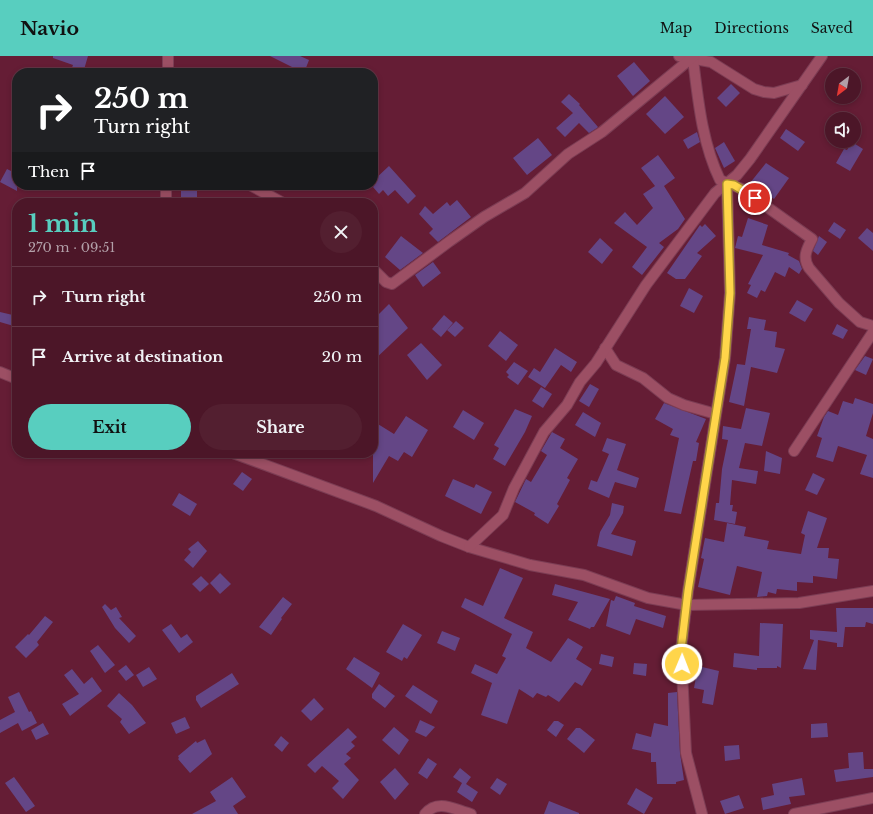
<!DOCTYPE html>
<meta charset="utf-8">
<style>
:root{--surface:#4c1628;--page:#531f30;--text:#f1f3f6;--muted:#b29fa8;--line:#633545;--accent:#58cebf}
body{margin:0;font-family:"Libre Baskerville",serif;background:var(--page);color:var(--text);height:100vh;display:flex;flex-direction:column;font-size:15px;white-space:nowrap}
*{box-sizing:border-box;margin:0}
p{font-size:13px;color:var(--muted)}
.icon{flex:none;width:22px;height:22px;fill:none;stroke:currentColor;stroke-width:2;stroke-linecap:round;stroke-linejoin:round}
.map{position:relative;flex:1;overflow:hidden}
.sheet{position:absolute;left:12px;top:142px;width:366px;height:260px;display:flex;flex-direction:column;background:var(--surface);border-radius:16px;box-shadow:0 2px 6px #0003,0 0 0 1px var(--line)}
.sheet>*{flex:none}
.banner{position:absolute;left:12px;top:12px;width:366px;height:122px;border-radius:16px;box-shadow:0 2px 6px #0003,0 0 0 1px var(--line);background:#202124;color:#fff;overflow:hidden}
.needle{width:26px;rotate:211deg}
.controls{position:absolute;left:825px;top:12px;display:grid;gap:8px}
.controls a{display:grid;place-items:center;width:36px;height:36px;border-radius:50%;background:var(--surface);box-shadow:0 2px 6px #0003,0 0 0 1px var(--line);font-size:20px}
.pin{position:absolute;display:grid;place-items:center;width:34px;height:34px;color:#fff;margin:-17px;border:2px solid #fff;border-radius:50%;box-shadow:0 1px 4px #0007}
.me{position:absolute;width:44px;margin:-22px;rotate:1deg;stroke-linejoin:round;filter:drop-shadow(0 0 3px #0008)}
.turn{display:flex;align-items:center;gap:14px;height:84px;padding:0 16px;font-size:18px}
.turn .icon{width:52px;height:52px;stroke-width:2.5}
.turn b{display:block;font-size:28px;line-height:34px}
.then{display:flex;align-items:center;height:38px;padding:0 16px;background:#0003;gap:8px;font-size:15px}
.round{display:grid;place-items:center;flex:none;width:42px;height:42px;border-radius:21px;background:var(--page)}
.headline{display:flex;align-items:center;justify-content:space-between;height:68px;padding:0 16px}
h1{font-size:24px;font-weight:800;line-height:30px;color:var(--accent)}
.action{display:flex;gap:8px;margin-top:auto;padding:8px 16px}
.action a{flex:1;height:46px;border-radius:24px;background:var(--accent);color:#111;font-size:16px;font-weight:800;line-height:46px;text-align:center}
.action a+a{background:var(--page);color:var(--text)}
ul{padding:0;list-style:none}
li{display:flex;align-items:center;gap:12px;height:60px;padding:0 16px;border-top:1px solid var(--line)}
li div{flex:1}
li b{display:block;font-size:15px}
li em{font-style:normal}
header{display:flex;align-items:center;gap:24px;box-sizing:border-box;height:56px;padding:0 20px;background:var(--accent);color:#111}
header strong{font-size:19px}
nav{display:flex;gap:22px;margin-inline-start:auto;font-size:14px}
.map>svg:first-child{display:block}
.building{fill:#644686}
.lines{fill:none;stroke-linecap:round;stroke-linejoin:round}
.minor-casing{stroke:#7c3d54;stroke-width:12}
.minor{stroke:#9c4f64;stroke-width:10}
.route-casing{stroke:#a68a30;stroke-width:10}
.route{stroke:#ffd54a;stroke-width:7}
</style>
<header>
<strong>Navio</strong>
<nav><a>Map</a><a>Directions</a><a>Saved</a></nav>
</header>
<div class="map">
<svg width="873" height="758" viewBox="0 0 873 758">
<rect width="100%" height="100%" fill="#651d35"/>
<g class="building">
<path d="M53,0H88L83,17H70L73,9L53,2Z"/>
<path d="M270,0H300L309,4L304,17Z"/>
<path d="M634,6L650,25L633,40L617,20Z"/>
<path d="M731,28L740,37L726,51L717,42Z"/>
<path d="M569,38L580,48L579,49L598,71L597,72L589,77L579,67L565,81L556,72L573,57L561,46Z"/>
<path d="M665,40L684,61L665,78L646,58Z"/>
<path d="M786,73L805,86L798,95L780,82Z"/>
<path d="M697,76L700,86L688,93L683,84Z"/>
<path d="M538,82L552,99L527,119L513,102Z"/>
<path d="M724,86L735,105L724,112L715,92Z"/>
<path d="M852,86L863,93L850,115L836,107L844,93L847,94Z"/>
<path d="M658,99L675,122L664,130L685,163L678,173L659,187L664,191L642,219L632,211L647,191L614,167L625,156L637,169L653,152L643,138L655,130L641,112Z"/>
<path d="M766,107L789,122L774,143L750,127Z"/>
<path d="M389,110L416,140L408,148L395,134L388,140L383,134L379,138L373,131L376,127L374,124Z"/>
<path d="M7,113L17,118V135L0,126Z"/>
<rect x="181" y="129" width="16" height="18"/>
<path d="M457,144L471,161L438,186L429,177L433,173L419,158L425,150L433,158L447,146L450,150Z"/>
<path d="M748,162L768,169L762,189L789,197L788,199L799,205L802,213L799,218L789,211L785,221L775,216L765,236L761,234L757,242L747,237L751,229L748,228L763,199L735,192L738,180L742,181Z"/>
<path d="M834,166L846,174L840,183L828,175Z"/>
<path d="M705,168L716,180L697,197L702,200L685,223H676L667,217L700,169L702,171Z"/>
<path d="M867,172L873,177V195L858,182Z"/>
<path d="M401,180L423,197L400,214L385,201Z"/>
<path d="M819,180L827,186L818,199L813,195Z"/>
<path d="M600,182L613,194L602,208L588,196Z"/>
<path d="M433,206L441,217L423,231L415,219Z"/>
<path d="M689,232L703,240L694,257L680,250Z"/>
<path d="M797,244L813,253L805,266L789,257Z"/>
<path d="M389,248L408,272L373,305V264Z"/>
<path d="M0,256L17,260V271L0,266Z"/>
<path d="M444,259L453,267L441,281L432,273Z"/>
<path d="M749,261L766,264L764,274L777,276L775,291L785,293L777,317L751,311L744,350L729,346L737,308L745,309L751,273H747Z"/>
<path d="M456,265L464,272L455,281L447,274Z"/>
<path d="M837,268L848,274L843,283L832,278Z"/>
<path d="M500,275L518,289L506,305L488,290Z"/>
<path d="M421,287L442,309L427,324L407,299Z"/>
<path d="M555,292L577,306L571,316L561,309L545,332L528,321L534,312L540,316Z"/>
<path d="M865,300L873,303L866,319L855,314Z"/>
<path d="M514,306L528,315L518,329L507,321L509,319L506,316Z"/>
<path d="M590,328L599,333L589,351L579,345Z"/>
<path d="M541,331L552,338L543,352L532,345Z"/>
<path d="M855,342L873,348V357L866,380L873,383V422L860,418L867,399L838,390L833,406L816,401L822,382L817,380L824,361L828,355L838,359L843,345L853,348Z"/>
<path d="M664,347L706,363L696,386L699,387L696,405H693L681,458L664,455L679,382L670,379L673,373L655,363Z"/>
<path d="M746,352L770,357L762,390L745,387L739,412L758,415L756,428L732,424L730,449H733L732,455L737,456L735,468L714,464L716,447H719L722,413L728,384L722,383L723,370L741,373Z"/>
<path d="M515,353L532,360L525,376L505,410L493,403L499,392L494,389Z"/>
<path d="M463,354L484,367L474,384L453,371Z"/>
<path d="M583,356L601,367L595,381L575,369Z"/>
<path d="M406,360L428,374L412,401L404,396L398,405L389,400L373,427V365L394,378Z"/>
<path d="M552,376L565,383L560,392L578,403L567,422L570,424L557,448L559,450L548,468L534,459L535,457L515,446L526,423L531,426L547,399L541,395Z"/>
<path d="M607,382L626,388L617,414L639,422L636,432L615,426L609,442L588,433L591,424L597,426L609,398L602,395Z"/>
<path d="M766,395L782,402L780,418L764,415Z"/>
<path d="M242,416L252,423L243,435L233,428Z"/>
<path d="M813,417L825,423L817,439L805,434Z"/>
<path d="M453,423L474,432L476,428L492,436L481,458L445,440Z"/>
<path d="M179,437L197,448L190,460L172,449Z"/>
<path d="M612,447L624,450L623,457L611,478L636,485L632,500L597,490L600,476L610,459Z"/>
<path d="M808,455L827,462L817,492H829L828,502L839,503L837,523L813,520V527L797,526V535L777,533L776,538L768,536L767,540L757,541L762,516L737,510L730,539L698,531L704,503L701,502L705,482L724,486L727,467L746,471L744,480L769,485L767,493L801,498L805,479L801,477Z"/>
<path d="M198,485L207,495L193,512L184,504L191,496L188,493Z"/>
<path d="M500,512L523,522L504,562L533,576L526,592L551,606L568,582L583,591L576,603L592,613L582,630L575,626L559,646L548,639L546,641L537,637L533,642L519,633L507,668L481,659L492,627L471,617L475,608L497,618L506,602L502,600L512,578L461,551L465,542L483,550Z"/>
<path d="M220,517L231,528L220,538L210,527Z"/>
<path d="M201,520L209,528L200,536L192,528Z"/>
<path d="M555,528L610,543L594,571H591L590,573L568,564L578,546L552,539Z"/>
<path d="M616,540L635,547L634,550L666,560L663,572L636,563L630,579L606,570L611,544L614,545Z"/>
<path d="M283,541L292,548L281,562L282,563L271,579L259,571Z"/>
<path d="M105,548L111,554L116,551L122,561L119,562L136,580L129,587L115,572L102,551Z"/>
<path d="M836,552H873V568L866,566L865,571H845L843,591H837V587L818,584L816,614L803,613L814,584L810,583V574L837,576Z"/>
<path d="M45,560L53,566L37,586L39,589L26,602L15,591L28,578L29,579Z"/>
<path d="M760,567L783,568L781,612L777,610V612H757V614L733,611L734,597L759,600Z"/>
<path d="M171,568L181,582L187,578L193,586L179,597L162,574Z"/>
<path d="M403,568L422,579L407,603L404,601L402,605L386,596Z"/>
<path d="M442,575L460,582L455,595L437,587Z"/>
<path d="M98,589L115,609L105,617L90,595Z"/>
<path d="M601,598L614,601L612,611L599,608Z"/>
<path d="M354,601L380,617L372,632L346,613Z"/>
<path d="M634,607L647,608L646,620L633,618Z"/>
<path d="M126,609L134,619L126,625L118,615Z"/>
<path d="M698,610L719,615L713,649L702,647L704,634L694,632Z"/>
<path d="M149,611L157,623L143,631L136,619Z"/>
<path d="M72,613L84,628L92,621L102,635L70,660L62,648L79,638L64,619Z"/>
<path d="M232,617L239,628L201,652L196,644V640Z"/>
<path d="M379,628L395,640L385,652L372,642V638Z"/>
<path d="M413,629L438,645L431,658L405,640Z"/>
<path d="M19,636L29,656L31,655L37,667L22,675L18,667L0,677V664L15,656L8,641Z"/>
<path d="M677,636L680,697L684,724L676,726V728H657L656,706H651V697L632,693L636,677L651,681L654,667L668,670V637Z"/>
<path d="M119,637L132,649L146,667L129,678L120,666L122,663L107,650Z"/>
<path d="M314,642L324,653L311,665L301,655Z"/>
<path d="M185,661L190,672L176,678L171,667Z"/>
<path d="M420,664L435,671L426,681L415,676Z"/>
<path d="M554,665H558L564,669L556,681L547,674Z"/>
<path d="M43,667L49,678L36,684L31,674Z"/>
<path d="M827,667L828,681L811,682V668Z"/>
<path d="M394,671L409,684L399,699L382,684Z"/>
<path d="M348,672L357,681L351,686L355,690L346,698L351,702L344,708L359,724L343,743L332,732L339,725L322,710L315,717L307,709Z"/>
<path d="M576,672H580L595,684L584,697L567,683Z"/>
<path d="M281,680L289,687L282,696L274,689Z"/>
<path d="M205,683L212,698L190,717L178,703L179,702L178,700L196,685L197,687Z"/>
<path d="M739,689L740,703L725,705L724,690Z"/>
<path d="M863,696L864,713H873V721L836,726L834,714L849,712L848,697Z"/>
<path d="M428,702L437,708L427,723L418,717Z"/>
<path d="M395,712L409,728L395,744L380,726Z"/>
<path d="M460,712L471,721L466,728L478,736L472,746L457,736L462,727L453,721Z"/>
<path d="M14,721L35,750L26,756L5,727Z"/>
<path d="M232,721L246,741L233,750L238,758H192L216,745L210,736Z"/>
<path d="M497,722L507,728L500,739L490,732Z"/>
<path d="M802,722L805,739L789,741L791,748L763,754L761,742L774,739L772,728Z"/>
<path d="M636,732L653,742L644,758L627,748Z"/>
<path d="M739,739L744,752L725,758L720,745Z"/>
<path d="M549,745L579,757V758H544Z"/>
</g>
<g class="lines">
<g class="minor-casing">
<g id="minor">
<path d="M679,0L711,6L754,33L764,36L774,37L802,29"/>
<path d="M693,3C698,43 702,87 720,124L742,133L812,183C807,193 802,201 809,212L839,247L860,266L873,270"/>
<path d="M168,17V0"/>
<path d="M250,129L283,147"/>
<path d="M166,147V129"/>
<path d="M373,213L386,226L392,228L450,185L484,161L525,137L568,98L602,76L694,0"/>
<path d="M605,292L616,309L643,322L668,342L684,349L716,358"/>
<path d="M0,316L17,323"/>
<path d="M794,395L873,276"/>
<path d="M233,397L376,450L441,480L469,491L530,509L584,519L648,542L687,549L799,547L873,535"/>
<path d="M469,491L503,459L514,432L544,376L567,349L580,326L596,307L646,229L715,137L737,119L750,103L822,0"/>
<path d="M425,758C438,742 455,754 471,758"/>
<path d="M702,758L686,697L681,594L688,535L725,302L730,237L727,127"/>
<path d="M794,758L873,742"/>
</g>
</g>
<use href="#minor" class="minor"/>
</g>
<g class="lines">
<g class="route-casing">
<path id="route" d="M682,608L681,594L688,535L725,302L730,237L727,128L734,129L755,142"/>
</g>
<use href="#route" class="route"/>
</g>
</svg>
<div class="controls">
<a><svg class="needle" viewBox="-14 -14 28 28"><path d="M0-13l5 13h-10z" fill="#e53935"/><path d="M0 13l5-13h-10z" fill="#b29fa8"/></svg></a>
<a><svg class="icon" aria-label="sound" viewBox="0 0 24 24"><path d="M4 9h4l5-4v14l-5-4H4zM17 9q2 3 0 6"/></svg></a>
</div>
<div class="pin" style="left:755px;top:142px;background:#d93025"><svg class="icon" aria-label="arrive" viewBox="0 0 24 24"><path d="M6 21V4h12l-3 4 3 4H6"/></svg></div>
<svg class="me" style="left:682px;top:608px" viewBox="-20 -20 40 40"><circle r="17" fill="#ffd54a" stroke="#fff" stroke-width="3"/><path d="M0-11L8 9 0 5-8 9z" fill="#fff"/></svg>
<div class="banner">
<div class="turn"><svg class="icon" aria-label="right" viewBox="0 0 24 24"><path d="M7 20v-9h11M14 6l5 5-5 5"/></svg><div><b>250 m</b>Turn right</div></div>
<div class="then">Then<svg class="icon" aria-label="arrive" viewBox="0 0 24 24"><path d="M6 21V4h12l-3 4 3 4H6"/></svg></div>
</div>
<section class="sheet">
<div class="headline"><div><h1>1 min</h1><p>270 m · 09:51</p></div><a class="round"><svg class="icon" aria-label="close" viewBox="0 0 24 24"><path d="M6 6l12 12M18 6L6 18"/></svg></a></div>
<ul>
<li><svg class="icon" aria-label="right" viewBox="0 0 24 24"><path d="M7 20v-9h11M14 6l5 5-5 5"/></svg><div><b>Turn right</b></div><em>250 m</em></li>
<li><svg class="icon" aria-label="arrive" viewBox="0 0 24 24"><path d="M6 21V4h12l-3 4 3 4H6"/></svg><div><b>Arrive at destination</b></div><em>20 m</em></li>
</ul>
<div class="action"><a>Exit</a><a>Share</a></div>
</section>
</div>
